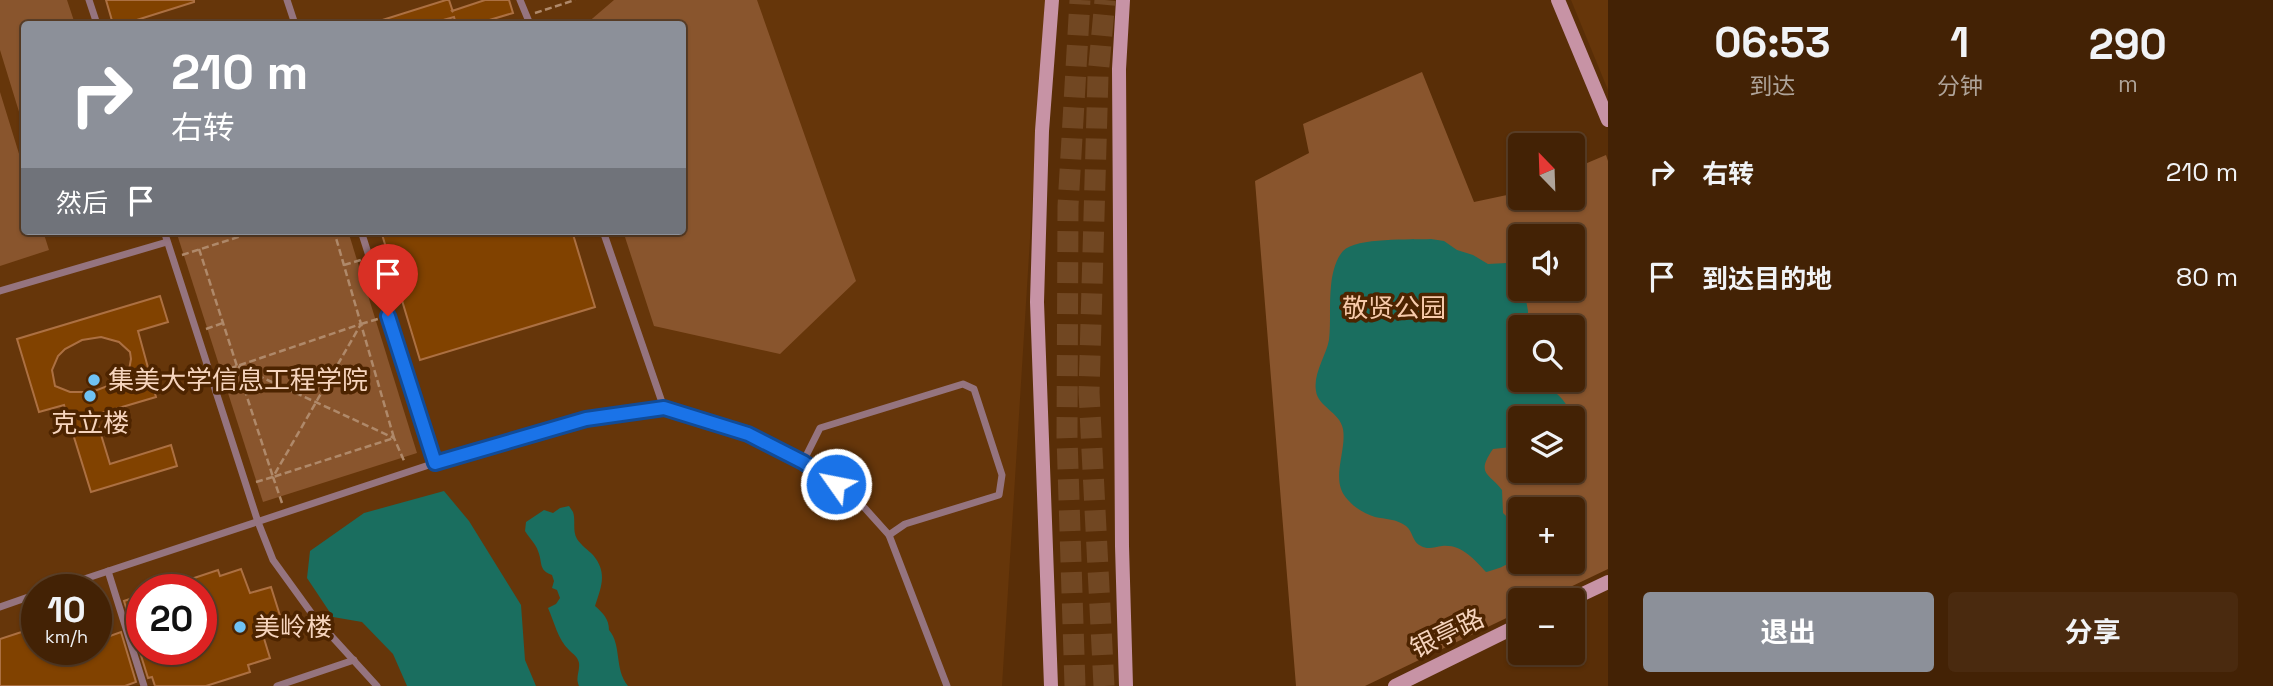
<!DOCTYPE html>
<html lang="zh">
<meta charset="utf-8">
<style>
:root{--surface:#432205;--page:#4a2a0f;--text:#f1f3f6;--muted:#afa49a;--line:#5b3f27;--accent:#8c9099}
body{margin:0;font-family:"Space Grotesk","Noto Sans SC",sans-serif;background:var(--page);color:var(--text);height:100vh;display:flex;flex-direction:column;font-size:26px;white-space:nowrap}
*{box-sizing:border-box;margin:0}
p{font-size:23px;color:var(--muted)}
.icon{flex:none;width:38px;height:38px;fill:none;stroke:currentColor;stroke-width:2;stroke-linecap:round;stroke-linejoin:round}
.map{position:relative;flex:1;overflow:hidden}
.side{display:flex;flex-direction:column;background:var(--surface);width:665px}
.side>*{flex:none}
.banner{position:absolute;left:21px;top:21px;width:665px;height:214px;border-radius:7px;box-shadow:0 2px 5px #0004,0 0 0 2px var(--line);background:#8c9099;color:#fff;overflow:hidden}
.needle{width:46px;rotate:337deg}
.tools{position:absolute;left:1508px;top:133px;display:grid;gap:14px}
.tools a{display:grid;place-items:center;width:77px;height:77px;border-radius:7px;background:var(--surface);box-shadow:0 2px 5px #0004,0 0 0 2px var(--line);font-size:35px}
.speed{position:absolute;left:21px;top:574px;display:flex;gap:14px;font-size:35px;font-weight:700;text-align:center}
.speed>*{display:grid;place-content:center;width:91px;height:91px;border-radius:50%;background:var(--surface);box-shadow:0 2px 5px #0004,0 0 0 2px var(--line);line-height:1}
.speed small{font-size:18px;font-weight:400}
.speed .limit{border:10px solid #d22;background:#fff;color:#111}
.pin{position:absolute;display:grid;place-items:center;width:60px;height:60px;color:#fff;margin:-72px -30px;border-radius:50% 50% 50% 0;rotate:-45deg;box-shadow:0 0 7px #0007}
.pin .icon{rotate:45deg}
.me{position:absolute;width:77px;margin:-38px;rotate:303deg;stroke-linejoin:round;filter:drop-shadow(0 0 5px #0008)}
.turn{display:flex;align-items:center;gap:24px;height:147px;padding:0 35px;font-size:32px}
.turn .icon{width:91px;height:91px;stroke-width:2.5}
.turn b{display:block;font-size:49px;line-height:60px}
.then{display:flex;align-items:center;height:66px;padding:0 35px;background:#0003;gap:14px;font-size:26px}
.eta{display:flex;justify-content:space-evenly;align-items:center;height:119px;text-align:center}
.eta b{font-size:42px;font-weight:700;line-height:49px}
.primary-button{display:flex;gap:14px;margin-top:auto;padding:14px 35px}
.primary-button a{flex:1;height:80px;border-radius:7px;background:var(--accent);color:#fff;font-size:28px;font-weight:700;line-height:80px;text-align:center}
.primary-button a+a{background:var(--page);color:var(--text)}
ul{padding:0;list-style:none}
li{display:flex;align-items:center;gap:21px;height:105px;padding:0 35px}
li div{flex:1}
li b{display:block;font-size:26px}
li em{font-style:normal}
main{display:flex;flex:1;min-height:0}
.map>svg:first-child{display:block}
.built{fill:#66360a;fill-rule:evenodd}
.green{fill:#89552d;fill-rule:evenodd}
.water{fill:#1a6e5f}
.building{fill:#814200;stroke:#ac7042;stroke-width:2;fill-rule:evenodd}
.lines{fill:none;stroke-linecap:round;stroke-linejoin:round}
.highway-tunnel{stroke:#714722;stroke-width:21;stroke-dasharray:21 10;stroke-linecap:butt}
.path{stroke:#af896a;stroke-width:2.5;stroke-dasharray:7 3.5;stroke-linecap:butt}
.lane{stroke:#95747f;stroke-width:7}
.secondary{stroke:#c793a5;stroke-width:14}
.route-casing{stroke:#114b97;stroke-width:18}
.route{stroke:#1a73e8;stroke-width:12}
.poi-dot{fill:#6fc2f4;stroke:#4d2400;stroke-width:2.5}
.labels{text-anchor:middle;stroke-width:7;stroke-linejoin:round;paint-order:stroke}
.park-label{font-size:26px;fill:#f7caaa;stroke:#4d2400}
.poi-label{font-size:26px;fill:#f6d4bd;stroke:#4d2400;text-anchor:start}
.street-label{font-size:26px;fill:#f6d4bd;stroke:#4d2400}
</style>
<main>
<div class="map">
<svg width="1608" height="686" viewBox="0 0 1608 686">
<rect width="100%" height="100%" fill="#592e07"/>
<g class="built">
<path d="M0,0H1045L1002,686H0ZM24,24H682V231H24ZM37,590H96V649H37ZM142,590H201V649H142Z"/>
<path d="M1571,0H1608V90Z"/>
</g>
<g class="green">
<path d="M0,0H67L75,24H24V128L0,50Z"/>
<path d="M614,0H757L856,281L780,354L654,326L623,231H682V24H586Z"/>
<path d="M1422,72L1474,202L1521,192V198H1573V169L1606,155L1608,161V569L1543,600H1521V611L1365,686H1296L1255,181L1309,153L1303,124ZM1521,236H1573V289H1521ZM1521,327H1573V380H1521ZM1521,418H1573V471H1521ZM1521,509H1573V562H1521Z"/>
<path d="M0,92L24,170V231H43L49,250L0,266Z"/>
<path d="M176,231H348L417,453L263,502Z"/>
</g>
<g class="water">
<path d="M1431,239L1444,241L1457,250L1473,255L1488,264L1507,263L1513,266L1521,280V289H1524L1528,311V327H1521V380C1541,380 1568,396 1571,417L1521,418V446L1493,449C1475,475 1490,473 1502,490L1503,513C1509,518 1512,524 1515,531C1529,556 1508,567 1486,572C1474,559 1461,544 1442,546C1435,547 1428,550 1421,546C1412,542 1413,531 1406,526C1397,519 1385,519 1375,517C1365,514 1355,508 1348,500C1329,481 1347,452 1343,429C1340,412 1318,407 1316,391C1313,373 1326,356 1329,340C1331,322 1329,304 1331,286C1332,275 1335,260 1343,251C1357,237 1411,240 1431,239Z"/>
<path d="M444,491L469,521L521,605L525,660L536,686H407L393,654L362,622L333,617L307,578L310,551L364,513Z"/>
<path d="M569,506L573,512C576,521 572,530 577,539C581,545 588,550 593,555C608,573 601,587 595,606C603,613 609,619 609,630C622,645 614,669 628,686H579C575,677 580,672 579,663C578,657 573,654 569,650C558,640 554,621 548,608L556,604L560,598L557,590L552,588L554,581L552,575C538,570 543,563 538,551C536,544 529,538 525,531L526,522L544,510L553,513L560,508Z"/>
</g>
<g class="building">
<path d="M106,0H194V2L124,24H113Z"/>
<path d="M446,0H449L453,12L452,11L485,0H509L513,13L476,24H456L454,17L429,24H376V22Z"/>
<path d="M381,231H572L595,307L420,360Z"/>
<path d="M160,296L168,322L138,331L156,397L95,415L110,464L171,445L177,466L91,492L64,405L39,412L17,339ZM101,337L119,342L130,352L131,359L129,370L113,384L92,392H70L55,386L52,370L58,356L65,349L82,340Z"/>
<path d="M241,569L250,593L271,587L283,625L262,632L270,658L248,665L250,672L206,686H155L152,677L148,678L124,601L142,595V649H201V590H164V588L218,570L220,576Z"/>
<path d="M37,627V649H96V641L121,632L136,682L125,686H0V639Z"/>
</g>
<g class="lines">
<g class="highway-tunnel">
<path d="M1075,686L1067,437L1068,206L1080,0"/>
<path d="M1104,686L1089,392L1098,76L1105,0"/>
</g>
<g class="path">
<path d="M535,13L575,0"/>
<path d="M199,249L273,477L394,438L334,231"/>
<path d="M182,255L257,231"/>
<path d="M344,265L361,260"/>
<path d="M361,324L378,319"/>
<path d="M206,329L223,323"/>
<path d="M220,372L237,366"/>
<path d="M256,482L273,477"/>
<path d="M282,503L273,477L361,324L237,366L394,438L405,463"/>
</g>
<g class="lane">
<path d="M89,0L97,24"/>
<path d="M287,0L295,24"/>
<path d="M520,0L530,24"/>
<path d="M164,231L258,522L273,560L315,618L377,686"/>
<path d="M361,231L435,463"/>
<path d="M603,231L664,408"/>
<path d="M0,291L167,242"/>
<path d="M803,462L820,428L963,384L974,389L1002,475L999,495L905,524L889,535"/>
<path d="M108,571L144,686"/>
<path d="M51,590L435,463L586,420L664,408L748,434L803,462L853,495L889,535L947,686"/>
<path d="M0,607L37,594"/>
<path d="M277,686L354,660"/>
</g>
<g class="secondary">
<path d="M1123,0L1119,69L1122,546L1126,686"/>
<path d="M1558,0L1608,120"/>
<path d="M1570,600L1608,582"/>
<path d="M1051,686L1037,302L1042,131L1052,0"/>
<path d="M1395,686L1521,624"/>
</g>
</g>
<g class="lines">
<g class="route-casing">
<path id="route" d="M388,316L435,463L586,419L664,408L748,434L803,462L836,484"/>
</g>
<use href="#route" class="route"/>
</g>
<g class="poi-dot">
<circle cx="94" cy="380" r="7"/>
<circle cx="90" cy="396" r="7"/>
<circle cx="240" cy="627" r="7"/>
</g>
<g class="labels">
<g class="park-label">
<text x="1394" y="317">敬贤公园</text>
</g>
<g class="poi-label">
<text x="108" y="389">集美大学信息工程学院</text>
<text x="90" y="432" text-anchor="middle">克立楼</text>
<text x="254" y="636">美岭楼</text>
</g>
<g class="street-label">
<text transform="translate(1447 633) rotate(-26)" y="9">银亭路</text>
</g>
</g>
</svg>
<div class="tools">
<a><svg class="needle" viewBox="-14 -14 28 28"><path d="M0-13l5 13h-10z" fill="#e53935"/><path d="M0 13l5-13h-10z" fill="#afa49a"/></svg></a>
<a><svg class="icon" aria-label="sound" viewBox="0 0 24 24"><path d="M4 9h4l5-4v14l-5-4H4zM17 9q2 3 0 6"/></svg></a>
<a><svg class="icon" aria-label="search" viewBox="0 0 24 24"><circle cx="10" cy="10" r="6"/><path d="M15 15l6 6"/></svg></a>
<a><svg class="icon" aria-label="layers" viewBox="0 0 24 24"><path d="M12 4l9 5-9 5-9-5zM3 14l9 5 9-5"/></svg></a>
<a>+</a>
<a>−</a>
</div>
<div class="speed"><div>10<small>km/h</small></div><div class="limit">20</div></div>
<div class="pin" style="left:388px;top:316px;background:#d93025"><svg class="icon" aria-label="arrive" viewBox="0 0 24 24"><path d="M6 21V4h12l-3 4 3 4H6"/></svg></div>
<svg class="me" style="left:836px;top:484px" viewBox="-20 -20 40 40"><circle r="17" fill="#1a73e8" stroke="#fff" stroke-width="3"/><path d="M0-11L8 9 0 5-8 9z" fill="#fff"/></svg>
<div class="banner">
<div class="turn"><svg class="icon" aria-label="right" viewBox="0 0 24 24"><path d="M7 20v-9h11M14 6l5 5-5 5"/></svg><div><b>210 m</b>右转</div></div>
<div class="then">然后<svg class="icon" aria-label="arrive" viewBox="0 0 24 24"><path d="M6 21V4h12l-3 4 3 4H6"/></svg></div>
</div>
</div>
<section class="side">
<div class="eta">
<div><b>06:53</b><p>到达</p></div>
<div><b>1</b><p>分钟</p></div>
<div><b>290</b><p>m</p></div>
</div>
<ul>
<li><svg class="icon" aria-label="right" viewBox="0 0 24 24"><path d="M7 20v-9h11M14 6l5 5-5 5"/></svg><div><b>右转</b></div><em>210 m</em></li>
<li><svg class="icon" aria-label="arrive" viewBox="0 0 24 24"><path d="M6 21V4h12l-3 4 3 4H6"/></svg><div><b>到达目的地</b></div><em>80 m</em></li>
</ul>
<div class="primary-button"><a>退出</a><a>分享</a></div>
</section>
</main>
